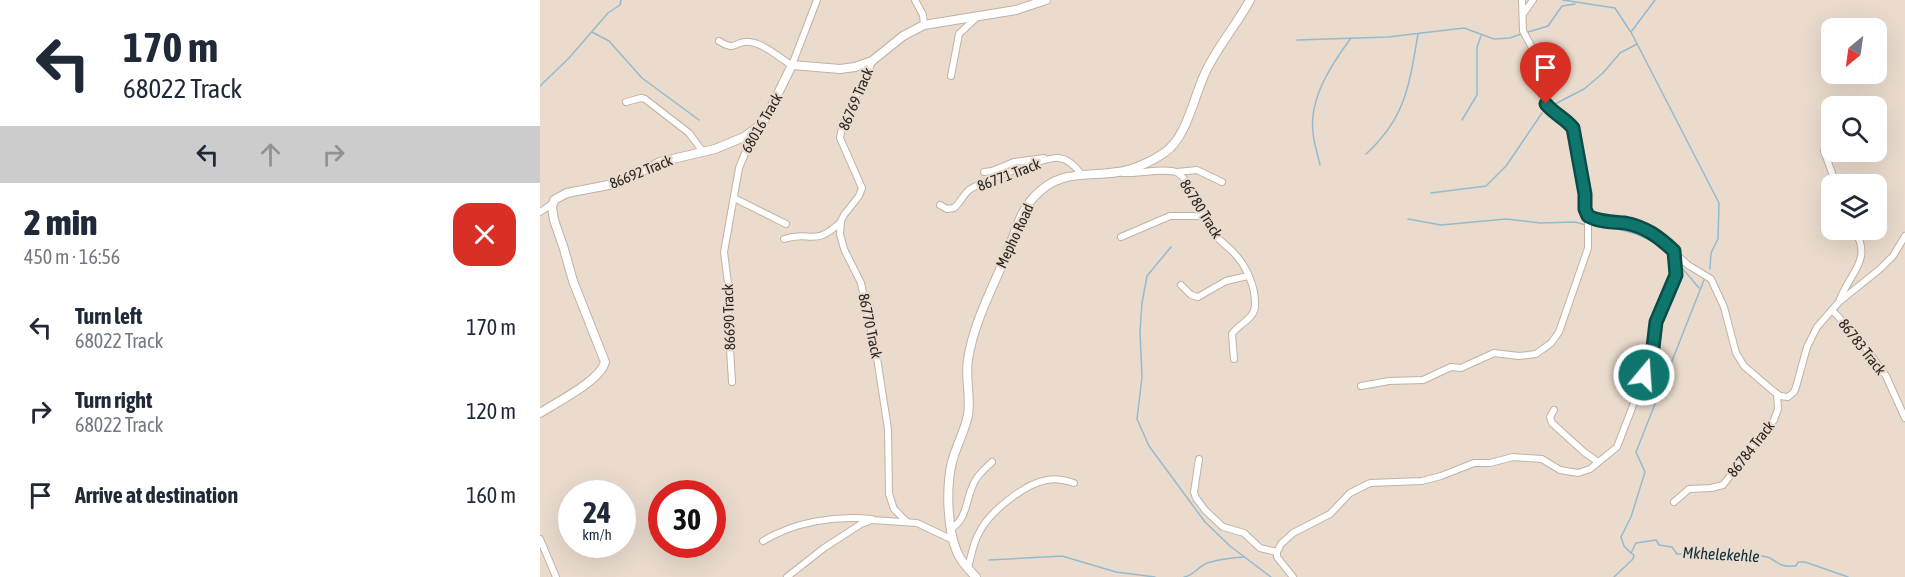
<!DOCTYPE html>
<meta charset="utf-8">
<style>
:root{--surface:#fff;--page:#f2f2f3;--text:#1f2937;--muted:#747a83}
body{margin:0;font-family:"Asap Condensed",sans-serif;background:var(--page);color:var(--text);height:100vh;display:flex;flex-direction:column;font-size:22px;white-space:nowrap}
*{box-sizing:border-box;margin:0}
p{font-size:20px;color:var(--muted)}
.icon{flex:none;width:33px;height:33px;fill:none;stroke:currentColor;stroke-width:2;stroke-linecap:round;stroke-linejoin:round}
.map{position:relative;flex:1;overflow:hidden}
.side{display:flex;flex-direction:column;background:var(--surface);width:540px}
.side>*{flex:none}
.top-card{background:#fff;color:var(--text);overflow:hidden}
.needle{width:39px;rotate:209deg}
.buttons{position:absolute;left:1281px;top:18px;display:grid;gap:12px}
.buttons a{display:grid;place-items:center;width:66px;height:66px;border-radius:12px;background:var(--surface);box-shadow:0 6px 24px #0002;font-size:30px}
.speed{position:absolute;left:18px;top:480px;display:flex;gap:12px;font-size:30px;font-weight:700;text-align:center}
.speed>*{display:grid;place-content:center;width:78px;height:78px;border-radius:50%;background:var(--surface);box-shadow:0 6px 24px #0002;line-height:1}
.speed small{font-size:15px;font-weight:400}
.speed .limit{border:9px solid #d22;background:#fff;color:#111}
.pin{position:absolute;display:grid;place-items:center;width:51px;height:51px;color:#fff;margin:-62px -26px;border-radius:50% 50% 50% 0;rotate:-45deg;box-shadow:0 0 6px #0007}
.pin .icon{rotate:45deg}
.me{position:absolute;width:66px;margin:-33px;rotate:18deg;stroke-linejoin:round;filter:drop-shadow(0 0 4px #0008)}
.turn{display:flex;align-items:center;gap:21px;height:126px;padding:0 24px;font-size:27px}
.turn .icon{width:78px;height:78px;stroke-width:2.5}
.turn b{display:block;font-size:42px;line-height:51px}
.lanes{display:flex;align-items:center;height:57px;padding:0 24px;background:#0003;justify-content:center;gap:30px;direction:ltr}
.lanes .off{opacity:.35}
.round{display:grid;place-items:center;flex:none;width:63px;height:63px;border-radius:18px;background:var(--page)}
.headline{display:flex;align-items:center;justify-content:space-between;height:102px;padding:0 24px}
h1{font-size:36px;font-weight:800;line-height:45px}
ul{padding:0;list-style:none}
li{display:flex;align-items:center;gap:18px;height:84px;padding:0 24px}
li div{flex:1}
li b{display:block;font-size:22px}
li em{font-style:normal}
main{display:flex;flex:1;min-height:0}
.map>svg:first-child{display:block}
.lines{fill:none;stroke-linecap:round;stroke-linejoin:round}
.stream{stroke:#94bacf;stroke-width:1.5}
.minor-casing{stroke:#c0b2a4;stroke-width:8}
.tertiary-casing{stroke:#c0b2a4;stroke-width:10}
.minor{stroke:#fff;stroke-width:6}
.tertiary{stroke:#fff;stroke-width:8}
.route-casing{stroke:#0a4d48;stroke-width:15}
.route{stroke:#0f766e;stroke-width:10}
.labels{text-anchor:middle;stroke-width:4.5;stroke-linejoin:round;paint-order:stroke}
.street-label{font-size:15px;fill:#29241e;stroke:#eadbcd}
.water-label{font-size:16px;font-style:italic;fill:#0b2d3d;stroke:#eadbcd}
</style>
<main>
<section class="side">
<div class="top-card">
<div class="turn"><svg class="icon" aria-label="left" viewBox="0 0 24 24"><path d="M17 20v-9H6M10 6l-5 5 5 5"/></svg><div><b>170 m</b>68022 Track</div></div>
<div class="lanes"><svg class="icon" aria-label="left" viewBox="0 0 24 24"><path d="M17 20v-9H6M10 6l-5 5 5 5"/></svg><svg class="icon off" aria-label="ahead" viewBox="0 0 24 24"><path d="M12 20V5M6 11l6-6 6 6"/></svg><svg class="icon off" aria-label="right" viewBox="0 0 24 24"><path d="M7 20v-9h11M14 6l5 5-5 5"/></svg></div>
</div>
<div class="headline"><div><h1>2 min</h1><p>450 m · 16:56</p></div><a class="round" style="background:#d93025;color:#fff"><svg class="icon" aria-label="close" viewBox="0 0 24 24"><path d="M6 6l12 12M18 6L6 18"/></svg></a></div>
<ul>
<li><svg class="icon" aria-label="left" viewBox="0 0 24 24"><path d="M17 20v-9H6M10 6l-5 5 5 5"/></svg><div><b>Turn left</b><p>68022 Track</p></div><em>170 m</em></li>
<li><svg class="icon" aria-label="right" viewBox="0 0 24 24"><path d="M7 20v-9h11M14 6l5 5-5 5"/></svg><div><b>Turn right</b><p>68022 Track</p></div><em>120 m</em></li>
<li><svg class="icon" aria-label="arrive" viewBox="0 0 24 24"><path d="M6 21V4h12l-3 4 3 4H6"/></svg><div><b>Arrive at destination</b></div><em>160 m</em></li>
</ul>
</section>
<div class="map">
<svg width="1365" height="577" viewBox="0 0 1365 577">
<rect width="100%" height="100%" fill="#eadbcd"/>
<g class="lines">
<g class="stream">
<path d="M1023,0L1075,8L1090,31"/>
<path d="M1115,0L1091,32L1179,203L1178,239L1171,253L1170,269"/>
<path d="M52,32L69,41L102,78L159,120"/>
<path d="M988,32L1008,26L1022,6L1035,4"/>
<path d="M757,40L848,37L924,28L954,39L970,38L981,34"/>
<path d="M0,86L29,58L68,13L80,5L81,0"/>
<path d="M1015,104L1044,89L1063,73L1080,53L1097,44"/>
<path d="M922,120L937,95V47L941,36"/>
<path d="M826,154C866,117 869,86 878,34"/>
<path d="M780,165C778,155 774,144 773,133C769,98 791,65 811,38"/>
<path d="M891,193L946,186L966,166L1002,113"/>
<path d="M868,219L901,225L966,219L1000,223L1035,222L1046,225"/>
<path d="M1054,226C1085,229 1109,234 1132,257"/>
<path d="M631,247L607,276L602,303L600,331L602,377L597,419L609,446L665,522L690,546L731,577"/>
<path d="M1137,262L1159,288"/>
<path d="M1091,553L1084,546L1081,537L1091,517L1105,472L1096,452L1164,280"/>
<path d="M449,560L522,556L576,572L615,577"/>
<path d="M644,577C653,576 657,568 665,564C677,559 691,558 704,557"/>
<path d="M1074,577L1093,559L1094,555L1091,553L1096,543L1116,540L1119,545L1132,547L1137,554L1190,553C1198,562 1205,557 1216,556C1233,555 1231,561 1242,565C1246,567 1252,566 1256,566L1258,562H1265L1308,577"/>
</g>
<g class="minor-casing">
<g id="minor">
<path d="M375,0L383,15L384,25"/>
<path d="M982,0L983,31L1004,70L1007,103C1013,113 1026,118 1033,128L1045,194V209L1048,216L1058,220L1096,225L1110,231L1148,265L1171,279L1184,307L1196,353L1204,366L1232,390L1240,396L1248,397L1254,392L1256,387L1267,347L1277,327L1299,302L1340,269L1353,256L1365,236"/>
<path d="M983,14L993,0"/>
<path d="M179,41C198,53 195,39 210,42C225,44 239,58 252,65L277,0"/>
<path d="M332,61C324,88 304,110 300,138L322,188L319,196L304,215L301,221L300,234L304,249L321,283L337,358L348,429L349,494L354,509L367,522"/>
<path d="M411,76L419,34L437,17"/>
<path d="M86,102L101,98L105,99L149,133L163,152"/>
<path d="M1284,151L1296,184"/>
<path d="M444,172L452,171L474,162L504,158"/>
<path d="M637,172L657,170L682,182"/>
<path d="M583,173C597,174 629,167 638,173C651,182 662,215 670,229C676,238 685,244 693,252C706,265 716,287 715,306C714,320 699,323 692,334L694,359"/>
<path d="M194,198L246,224"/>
<path d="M400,205L407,209L414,208C420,203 423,195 429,190C440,182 507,156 519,158C528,159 536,167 541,174"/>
<path d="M0,212L12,204"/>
<path d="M581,237L630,216H664"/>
<path d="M244,239C271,230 273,248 301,222"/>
<path d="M641,285L651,295L658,297L686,281L708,276"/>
<path d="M1300,299C1311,272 1333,258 1314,230"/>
<path d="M1292,310L1320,340L1346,376L1365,418"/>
<path d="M192,382L188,316L189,291L184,252L199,168L214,131"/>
<path d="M821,386L849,381L883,380L911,367L921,368L954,353L979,356L996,354L1011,343L1019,332L1048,248V216"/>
<path d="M1014,410L1010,417L1012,423L1044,452L1058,462"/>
<path d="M659,459L654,492L656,498L665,510L683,527L704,533L720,548L737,552"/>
<path d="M1134,502L1149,489L1171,488L1183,485L1234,420L1238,409L1237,394"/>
<path d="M411,529C429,517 425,498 435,481C439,473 446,468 452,462"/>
<path d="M0,539L16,577"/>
<path d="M223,541C254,522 296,515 332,519"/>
<path d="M428,568C431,557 433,543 439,533C449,512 484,484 507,480C516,478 525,480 534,483"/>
<path d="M247,577L284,548L321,524L332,520L377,523L413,540"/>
<path d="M753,577L737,557V552L741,544L753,533L790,514L810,493L830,483L882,481L901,476L934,463H950L973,457L1002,459L1020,470L1038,473L1050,469L1077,447L1112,356L1116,322L1136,275L1134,251"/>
</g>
</g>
<g class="tertiary-casing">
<g id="tertiary">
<path d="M0,413C17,402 60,381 65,362L33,281L24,249L14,220L12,207L14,200L27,193L79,183L120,162L175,149L204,137L219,126L226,118L252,65L300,69L315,67L332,61L363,36L384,25L476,10L506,0"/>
<path d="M436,577C429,570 421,562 417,552C407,528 406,487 412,462C416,446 425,431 428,415C431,397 425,378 428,360C433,325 451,291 465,258C474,238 478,214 494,197C519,169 545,177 578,172C593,170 611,162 624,153C648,137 654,94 667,69C679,45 697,24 710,0"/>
</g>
</g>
<use href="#minor" class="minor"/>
<use href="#tertiary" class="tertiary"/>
</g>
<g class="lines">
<g class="route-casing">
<path id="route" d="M1006,104C1013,113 1025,118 1033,128L1045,194V209L1048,216C1059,222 1072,222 1085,223C1106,227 1119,237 1134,251L1136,275L1116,322L1112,356L1104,375"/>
</g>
<use href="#route" class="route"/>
</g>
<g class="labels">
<g class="street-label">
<text transform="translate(316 99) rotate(-67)" y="5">86769 Track</text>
<text transform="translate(222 123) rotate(-60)" y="5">68016 Track</text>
<text transform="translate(101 172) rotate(-22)" y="5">86692 Track</text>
<text transform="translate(469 175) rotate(-21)" y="5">86771 Track</text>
<text transform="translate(661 209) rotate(58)" y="5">86780 Track</text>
<text transform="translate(475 236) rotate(-65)" y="5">Mepho Road</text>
<text transform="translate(189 317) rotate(-92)" y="5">86690 Track</text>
<text transform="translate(330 326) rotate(78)" y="5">86770 Track</text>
<text transform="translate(1322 347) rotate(52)" y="5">86783 Track</text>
<text transform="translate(1211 449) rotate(-52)" y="5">86784 Track</text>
</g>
<g class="water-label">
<text transform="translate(1181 554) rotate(3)" y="6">Mkhelekehle</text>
</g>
</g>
</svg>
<div class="buttons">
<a><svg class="needle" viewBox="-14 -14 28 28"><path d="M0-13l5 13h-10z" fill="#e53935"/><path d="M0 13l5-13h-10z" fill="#747a83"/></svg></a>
<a><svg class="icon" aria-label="search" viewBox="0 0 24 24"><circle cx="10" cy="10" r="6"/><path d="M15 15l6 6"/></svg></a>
<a><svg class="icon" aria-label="layers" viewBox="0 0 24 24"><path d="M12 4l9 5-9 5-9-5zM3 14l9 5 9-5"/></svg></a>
</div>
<div class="speed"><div>24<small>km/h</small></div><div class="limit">30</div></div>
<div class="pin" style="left:1006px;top:104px;background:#d93025"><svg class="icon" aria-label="arrive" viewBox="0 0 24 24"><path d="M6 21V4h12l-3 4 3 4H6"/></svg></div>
<svg class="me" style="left:1104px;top:375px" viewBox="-20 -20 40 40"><circle r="17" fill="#0f766e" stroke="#fff" stroke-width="3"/><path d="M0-11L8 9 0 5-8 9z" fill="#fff"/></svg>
</div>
</main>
